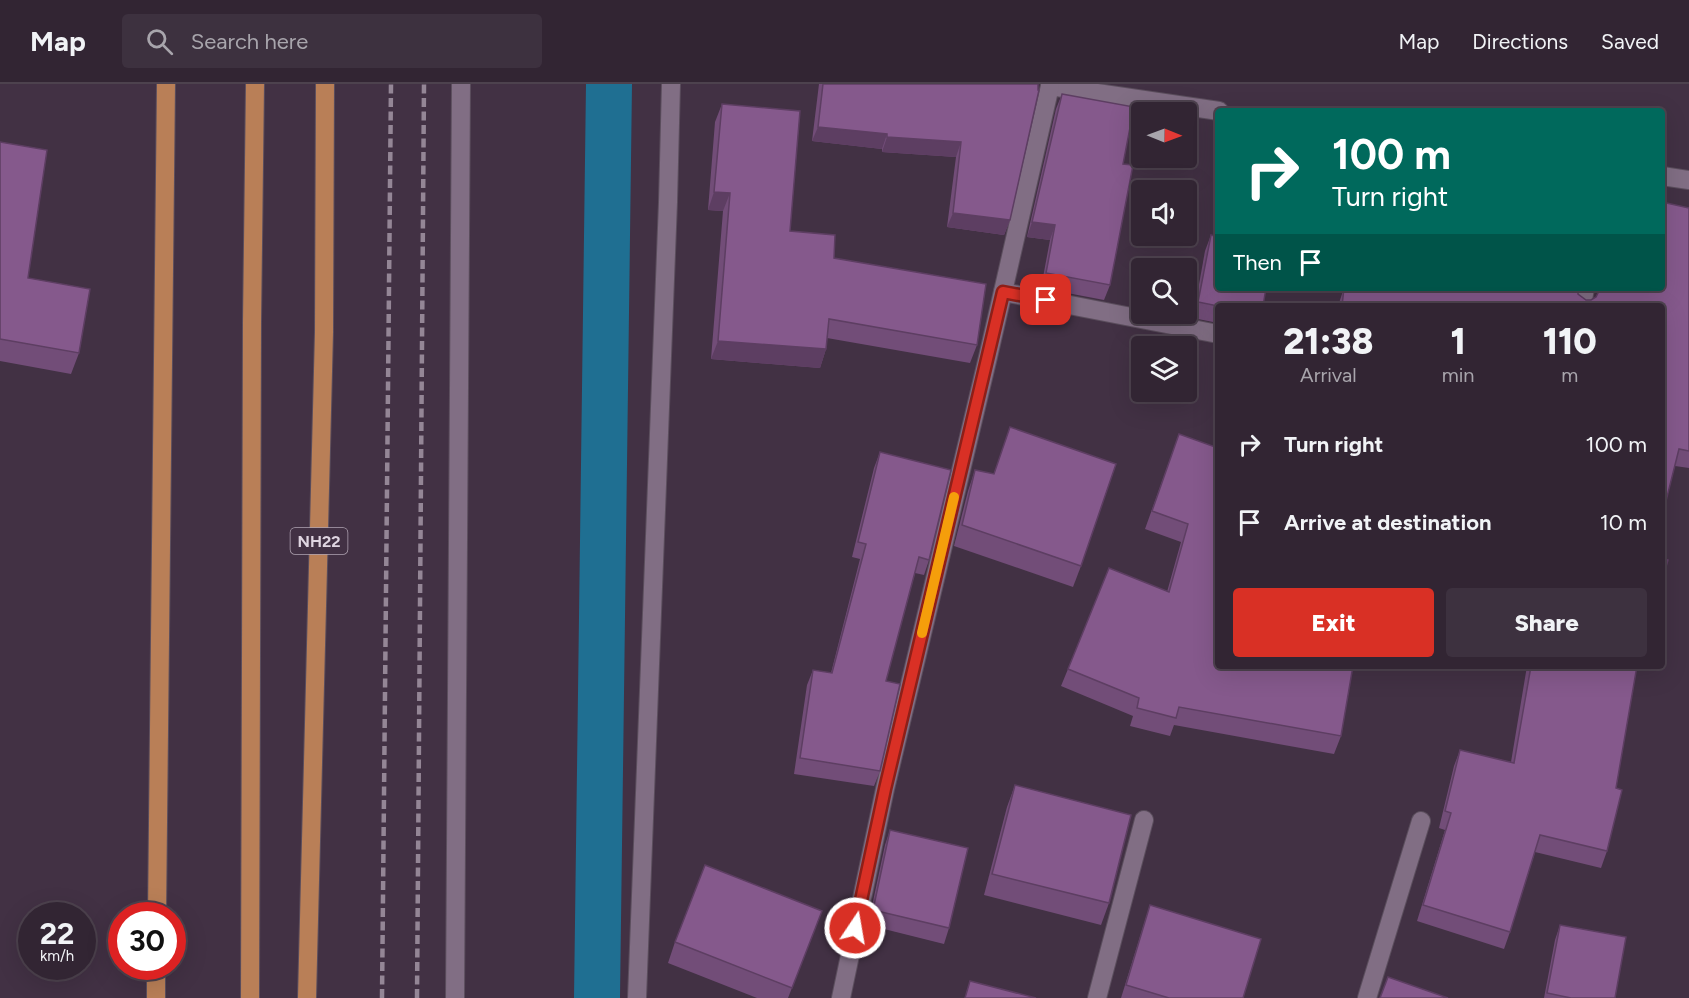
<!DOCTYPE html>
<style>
:root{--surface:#322533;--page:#3d313f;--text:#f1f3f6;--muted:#a8a5ac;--line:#4d424e;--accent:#d93025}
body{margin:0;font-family:Figtree,sans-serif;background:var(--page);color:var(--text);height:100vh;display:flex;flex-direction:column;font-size:22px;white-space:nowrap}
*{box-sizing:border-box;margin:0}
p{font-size:20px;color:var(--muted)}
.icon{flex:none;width:33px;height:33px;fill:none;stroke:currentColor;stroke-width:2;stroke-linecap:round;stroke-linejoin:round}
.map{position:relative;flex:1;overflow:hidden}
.sheet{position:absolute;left:1215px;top:219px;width:450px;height:366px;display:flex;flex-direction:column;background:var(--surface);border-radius:6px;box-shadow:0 6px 24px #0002,0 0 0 2px var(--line)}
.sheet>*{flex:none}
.hud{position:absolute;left:1215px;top:24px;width:450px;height:183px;border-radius:6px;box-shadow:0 6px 24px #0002,0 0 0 2px var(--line);background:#00695c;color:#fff;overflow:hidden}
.needle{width:39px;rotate:91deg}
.controls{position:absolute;left:1131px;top:18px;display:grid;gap:12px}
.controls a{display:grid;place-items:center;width:66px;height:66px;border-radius:6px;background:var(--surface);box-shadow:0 6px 24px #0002,0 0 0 2px var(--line);font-size:30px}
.speed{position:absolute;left:18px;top:818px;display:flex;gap:12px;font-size:30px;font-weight:700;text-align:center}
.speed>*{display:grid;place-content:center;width:78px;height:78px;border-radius:50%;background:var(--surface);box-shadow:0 6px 24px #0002,0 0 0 2px var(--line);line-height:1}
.speed small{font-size:15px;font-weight:400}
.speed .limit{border:9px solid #d22;background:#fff;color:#111}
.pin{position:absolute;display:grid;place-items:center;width:51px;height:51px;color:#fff;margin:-26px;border-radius:12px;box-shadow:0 3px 9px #0006}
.me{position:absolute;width:66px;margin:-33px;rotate:12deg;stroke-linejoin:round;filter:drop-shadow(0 0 4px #0008)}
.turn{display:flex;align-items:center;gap:21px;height:126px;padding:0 18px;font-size:27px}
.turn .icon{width:78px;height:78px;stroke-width:2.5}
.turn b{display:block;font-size:42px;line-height:51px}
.then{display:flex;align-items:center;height:57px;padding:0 18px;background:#0003;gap:12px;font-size:22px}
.eta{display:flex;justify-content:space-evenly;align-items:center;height:102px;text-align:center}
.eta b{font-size:36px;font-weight:800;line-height:42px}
.cta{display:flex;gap:12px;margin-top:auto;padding:12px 18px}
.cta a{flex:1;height:69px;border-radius:6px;background:var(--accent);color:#fff;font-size:24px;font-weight:800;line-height:69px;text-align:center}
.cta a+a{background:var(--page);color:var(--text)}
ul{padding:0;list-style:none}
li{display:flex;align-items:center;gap:18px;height:78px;padding:0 18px}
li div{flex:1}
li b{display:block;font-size:22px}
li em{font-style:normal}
header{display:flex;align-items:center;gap:36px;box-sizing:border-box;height:84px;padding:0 30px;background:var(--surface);border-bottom:2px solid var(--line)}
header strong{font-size:28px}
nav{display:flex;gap:33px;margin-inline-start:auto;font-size:21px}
.search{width:420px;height:54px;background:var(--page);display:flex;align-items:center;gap:15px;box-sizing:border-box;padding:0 21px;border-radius:6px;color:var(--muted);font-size:22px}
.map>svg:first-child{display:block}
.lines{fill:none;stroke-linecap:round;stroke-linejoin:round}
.canal{stroke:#1f6f92;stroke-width:46}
.street-casing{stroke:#5b4e5d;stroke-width:20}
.highway-casing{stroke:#5b4e5d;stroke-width:20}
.street{stroke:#816e84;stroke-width:18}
.highway{stroke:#b97f57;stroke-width:18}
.rail{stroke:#948696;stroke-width:4.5;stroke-dasharray:9 4.5;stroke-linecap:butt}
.wall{fill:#724d78}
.shaded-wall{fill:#5d3e62}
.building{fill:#85598c;stroke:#5d3e62;stroke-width:1.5}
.route-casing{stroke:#8d1f18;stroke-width:15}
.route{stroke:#d93025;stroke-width:10}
.slow{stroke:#f59e0b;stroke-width:10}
.labels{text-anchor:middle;stroke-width:4.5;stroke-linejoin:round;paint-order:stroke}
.shield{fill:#423144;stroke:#b0a4b2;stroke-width:1.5}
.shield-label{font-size:16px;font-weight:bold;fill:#dfd5e1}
</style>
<header>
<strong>Map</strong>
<div class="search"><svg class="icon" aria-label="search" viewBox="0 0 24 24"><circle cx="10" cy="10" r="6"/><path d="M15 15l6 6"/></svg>Search here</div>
<nav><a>Map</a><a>Directions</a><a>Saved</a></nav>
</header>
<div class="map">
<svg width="1689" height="914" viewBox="0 0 1689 914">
<rect width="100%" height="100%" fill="#423144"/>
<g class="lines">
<path class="canal" d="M597,914L609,0"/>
<g class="street-casing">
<g id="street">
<path d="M1050,0V2L1219,27"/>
<path d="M1662,92L1689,96"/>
<path d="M1003,208L1218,250"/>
<path d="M1582,222L1585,204"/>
<path d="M455,914L461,0"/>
<path d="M637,914L668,118L671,0"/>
<path d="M841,914L885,705L988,273L1050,2"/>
<path d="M1097,914L1144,736"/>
<path d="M1367,914L1421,737"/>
</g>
</g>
<g class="highway-casing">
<g id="highway">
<path d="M157,831L166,0"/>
<path d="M156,914V882"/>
<path d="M250,914L252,239L255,0"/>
<path d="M307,914L324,248L325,0"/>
</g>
</g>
<use href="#street" class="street"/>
<use href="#highway" class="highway"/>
<g class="rail">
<path d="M382,914L391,0"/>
<path d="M417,914L424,0"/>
</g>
</g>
<g class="wall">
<path d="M819,0H1038L1010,136L1004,151L947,143L956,73L882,68V65L812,57Z"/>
<path d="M1062,10L1123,80L1110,201L1104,216L1041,204L1050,156L1027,153L1056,25Z"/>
<path d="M722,20L790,147L977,261L970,279L827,254L826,265L820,284L711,275L723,127L708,126L715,38Z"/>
<path d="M0,58L28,194L79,269L71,290L0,277Z"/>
<path d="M1689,124V384L1675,382L1662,222H1338L1344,204H1578V210L1586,216H1591L1608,206V204H1662Z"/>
<path d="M1211,151L1218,222V239L1193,234L1205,167Z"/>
<path d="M1179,350L1218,582L1341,652L1334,670L1174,641L1170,652L1130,642L1133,632L1061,602L1068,585L1167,508L1181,458L1145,445Z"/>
<path d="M880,368L929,476L924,491L915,489L886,597L880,687L874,702L794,690L807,601L813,586L831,589L860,475L852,473L874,384Z"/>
<path d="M975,386L1081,482L1073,503L954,462L968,407Z"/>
<path d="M1527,582H1637L1616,704L1607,767L1601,784L1535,768L1510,848L1504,865L1417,837L1445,746L1439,744L1454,682L1460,666L1511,678Z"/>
<path d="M1015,701L1109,819L1101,841L984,811L1007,723Z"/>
<path d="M890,746L949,844L944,860L868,841L885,761Z"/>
<path d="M1150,821L1243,914H1121L1143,843Z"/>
<path d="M822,827L788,914H757L668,879L675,858Z"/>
<path d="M1560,841L1615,914H1544L1555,856Z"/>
</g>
<g class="shaded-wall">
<path d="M818,43L887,50L882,65L812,57Z"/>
<path d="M887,53L961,58L956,73L882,68Z"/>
<path d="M714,108L730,109L723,127L708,126Z"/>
<path d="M953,129L1010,136L1004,151L947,143Z"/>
<path d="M1032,138L1055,141L1050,156L1027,153Z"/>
<path d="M718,257L826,265L820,284L711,275Z"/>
</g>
<g class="building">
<path d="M823,0H1038V6H1039L1010,136L953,129L961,58L887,53V50L818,43Z"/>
<path d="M1062,10L1134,23L1123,80L1133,81L1110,201L1046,189L1055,141L1032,138Z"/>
<path d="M722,20L800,27L790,147L835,151L834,174L986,200L977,261L829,235L826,265L718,257L730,109L714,108Z"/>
<path d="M0,58L47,66L28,194L90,205L79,269L0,255Z"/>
<path d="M1662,118L1689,124V367L1679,365L1662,433V222H1342L1344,204H1578V210L1586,216H1591L1596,213L1600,205L1608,207L1609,204H1662Z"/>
<path d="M1211,151L1218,153V204H1266L1263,222H1218L1198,218Z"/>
<path d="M1010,343L1116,380L1081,482L962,441L975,386L994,390Z"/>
<path d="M1179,350L1218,364V582H1353L1341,652L1179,623L1176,634L1137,624L1139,614L1068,585L1109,484L1169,508L1188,440L1152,427Z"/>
<path d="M880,368L951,386L929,476L919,473L886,597L900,600L880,687L800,674L813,586L832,589L866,460L858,458Z"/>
<path d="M1662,474L1668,476L1662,496Z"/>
<path d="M1531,582H1637L1616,704L1622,706L1607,767L1540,751L1510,848L1423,821L1451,729L1445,727L1460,666L1514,679Z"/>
<path d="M1015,701L1131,731L1109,819L992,790Z"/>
<path d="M890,746L968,764L949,844L873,826Z"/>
<path d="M705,781L822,827L792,904L675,858Z"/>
<path d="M1150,821L1261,855L1243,914H1169L1126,901Z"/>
<path d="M1560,841L1626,853L1615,914H1571L1547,909Z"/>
<path d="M1388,893L1448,914H1380Z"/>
<path d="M970,897L1036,914H965Z"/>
</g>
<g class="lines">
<g class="route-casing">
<path id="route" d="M855,844L885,705L1003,208L1046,216"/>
</g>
<use href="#route" class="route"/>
<path class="slow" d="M922,549L954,413"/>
</g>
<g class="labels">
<rect class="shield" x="290.5" y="444" width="57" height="26" rx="4.5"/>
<g class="shield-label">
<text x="319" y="463">NH22</text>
</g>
</g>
</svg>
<div class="controls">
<a><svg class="needle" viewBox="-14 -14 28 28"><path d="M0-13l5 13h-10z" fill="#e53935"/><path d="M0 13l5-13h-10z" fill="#a8a5ac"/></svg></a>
<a><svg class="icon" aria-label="sound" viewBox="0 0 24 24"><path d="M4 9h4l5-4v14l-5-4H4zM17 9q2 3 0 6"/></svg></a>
<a><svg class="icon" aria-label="search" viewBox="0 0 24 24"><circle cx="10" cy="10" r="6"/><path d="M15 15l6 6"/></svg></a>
<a><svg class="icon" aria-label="layers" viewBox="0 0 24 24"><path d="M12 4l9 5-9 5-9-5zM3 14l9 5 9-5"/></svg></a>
</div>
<div class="speed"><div>22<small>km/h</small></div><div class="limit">30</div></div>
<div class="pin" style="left:1046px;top:216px;background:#d93025"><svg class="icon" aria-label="arrive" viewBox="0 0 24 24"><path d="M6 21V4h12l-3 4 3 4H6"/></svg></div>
<svg class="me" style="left:855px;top:844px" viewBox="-20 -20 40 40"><circle r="17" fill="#d93025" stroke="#fff" stroke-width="3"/><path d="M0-11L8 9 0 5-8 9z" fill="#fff"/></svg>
<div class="hud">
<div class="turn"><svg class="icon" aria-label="right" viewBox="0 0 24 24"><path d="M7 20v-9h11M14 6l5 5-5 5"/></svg><div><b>100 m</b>Turn right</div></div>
<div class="then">Then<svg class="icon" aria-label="arrive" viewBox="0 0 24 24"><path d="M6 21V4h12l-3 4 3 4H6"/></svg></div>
</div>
<section class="sheet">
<div class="eta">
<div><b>21:38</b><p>Arrival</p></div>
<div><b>1</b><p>min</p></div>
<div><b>110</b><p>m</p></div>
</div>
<ul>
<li><svg class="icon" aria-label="right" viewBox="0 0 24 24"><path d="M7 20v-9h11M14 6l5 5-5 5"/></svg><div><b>Turn right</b></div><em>100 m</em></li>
<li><svg class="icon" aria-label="arrive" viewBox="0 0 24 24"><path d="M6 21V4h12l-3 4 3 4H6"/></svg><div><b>Arrive at destination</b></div><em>10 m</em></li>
</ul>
<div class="cta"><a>Exit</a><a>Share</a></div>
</section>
</div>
